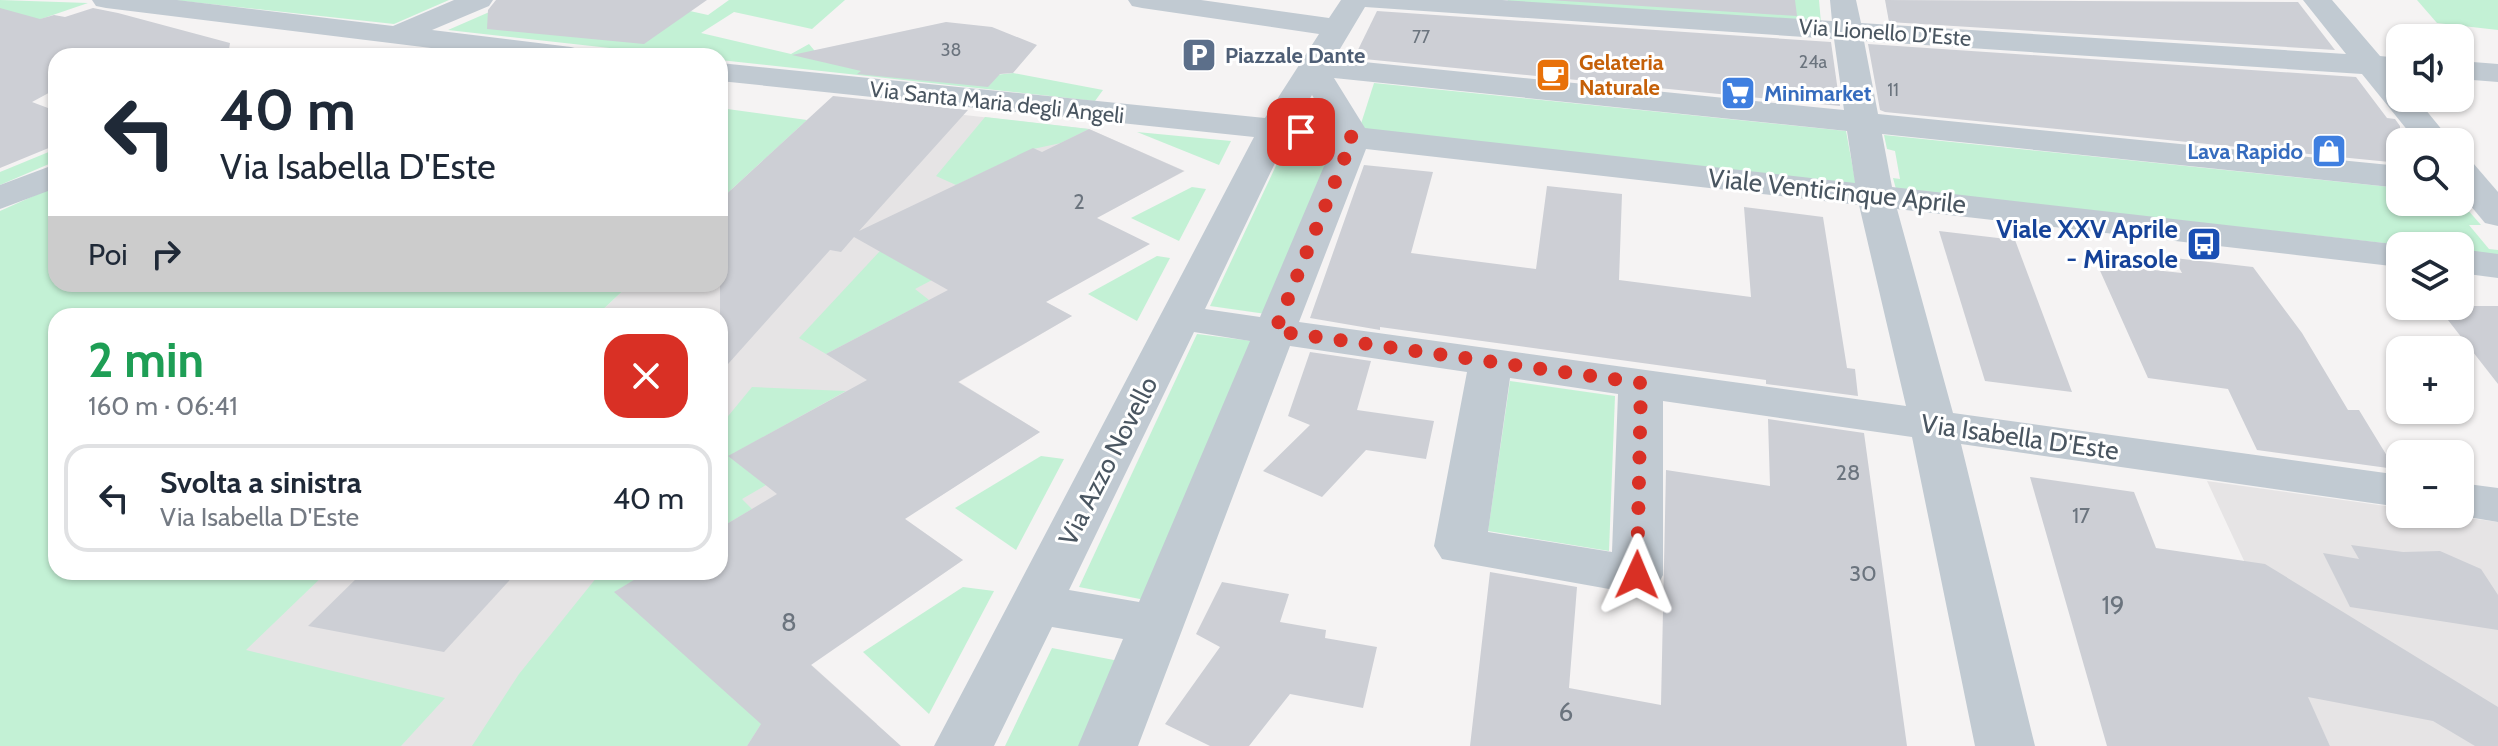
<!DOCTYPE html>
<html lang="it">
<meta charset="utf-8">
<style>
:root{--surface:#fff;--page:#f6f6f7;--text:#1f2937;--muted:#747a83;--line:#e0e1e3}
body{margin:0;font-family:Cabin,sans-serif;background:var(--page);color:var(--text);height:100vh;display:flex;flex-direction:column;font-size:30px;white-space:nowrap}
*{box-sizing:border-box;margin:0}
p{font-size:26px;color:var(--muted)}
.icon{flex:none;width:44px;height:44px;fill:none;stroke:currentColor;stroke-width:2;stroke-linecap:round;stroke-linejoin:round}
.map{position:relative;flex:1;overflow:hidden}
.drawer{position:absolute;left:48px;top:308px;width:680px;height:272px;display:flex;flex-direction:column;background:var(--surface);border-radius:24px;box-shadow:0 2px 6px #0004}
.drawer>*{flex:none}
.hud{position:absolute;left:48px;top:48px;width:680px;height:244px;border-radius:24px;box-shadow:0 2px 6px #0004;background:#fff;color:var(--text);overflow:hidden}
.tools{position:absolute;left:2386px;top:24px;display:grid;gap:16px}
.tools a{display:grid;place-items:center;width:88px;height:88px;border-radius:16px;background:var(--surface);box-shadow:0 2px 6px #0004;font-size:40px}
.pin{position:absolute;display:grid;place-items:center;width:68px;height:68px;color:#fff;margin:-34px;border-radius:16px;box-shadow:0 4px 12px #0006}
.me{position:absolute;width:88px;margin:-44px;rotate:1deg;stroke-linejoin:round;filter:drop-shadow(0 0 6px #0008)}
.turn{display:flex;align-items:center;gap:28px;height:168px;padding:0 40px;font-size:36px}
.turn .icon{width:104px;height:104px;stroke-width:2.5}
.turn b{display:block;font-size:56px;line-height:68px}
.then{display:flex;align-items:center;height:76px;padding:0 40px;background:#0003;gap:16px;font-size:30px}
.round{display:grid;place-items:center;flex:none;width:84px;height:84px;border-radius:24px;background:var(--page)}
.overview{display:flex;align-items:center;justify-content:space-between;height:136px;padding:0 40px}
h1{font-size:48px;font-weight:700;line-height:60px;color:#1e9e55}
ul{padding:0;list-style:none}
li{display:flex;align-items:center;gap:24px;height:108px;margin:0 16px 12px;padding:0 24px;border:4px solid var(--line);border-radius:24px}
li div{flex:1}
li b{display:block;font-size:30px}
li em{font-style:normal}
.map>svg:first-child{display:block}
.education{fill:#e6e4e5}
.green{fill:#c3f1d5}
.building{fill:#cdcfd5}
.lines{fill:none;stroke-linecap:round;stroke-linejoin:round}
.minor{fill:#c1cad2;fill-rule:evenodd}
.route{stroke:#d93025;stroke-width:14;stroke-dasharray:0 25.2}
.labels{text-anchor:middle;stroke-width:6;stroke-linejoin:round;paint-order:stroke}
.far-number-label{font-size:18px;fill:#6b747e}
.far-street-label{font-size:22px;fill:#4a5661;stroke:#fff}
.far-service-label{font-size:22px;font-weight:bold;fill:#4e5e75;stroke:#fff;text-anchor:start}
.far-food-label{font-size:22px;font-weight:bold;fill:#c56008;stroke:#fff;text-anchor:start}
.far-shop-label{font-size:22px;font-weight:bold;fill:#366cbe;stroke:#fff;text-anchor:start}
.number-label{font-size:22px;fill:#6b747e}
.street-label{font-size:26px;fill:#4a5661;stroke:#fff}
.transit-label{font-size:26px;font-weight:bold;fill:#164399;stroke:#fff;text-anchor:end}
.near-number-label{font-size:26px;fill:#6b747e}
</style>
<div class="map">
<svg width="2498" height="746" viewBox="0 0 2498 746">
<rect width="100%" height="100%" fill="#f5f3f3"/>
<g class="education">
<path d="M830,100L1089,129L1185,171L1111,210L1091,201L1022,289L1072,316L959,382L1040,432L934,500L877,499L963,560L843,643L806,660L877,724L865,746H139L327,572H720V316H596L630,284H720V200Z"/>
<path d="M2207,481L2400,508V514H2440L2498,522V746H2330Z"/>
</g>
<g class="green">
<path d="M0,0L88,3L0,33Z"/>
<path d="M173,0H449L394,24Z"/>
<path d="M517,0H640L708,15L729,0H845L812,29L734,12L701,33L791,54L809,44L824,62L941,81L1013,73L1103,90L1095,101L720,60V56H682L448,30Z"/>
<path d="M1508,0H1819L1821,23L1507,2Z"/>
<path d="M2417,0H2498V30L2437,23Z"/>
<path d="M1374,83L1846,131L1856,185L1359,130Z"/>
<path d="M720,108L807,120L720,200Z"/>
<path d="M985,117L1089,129L1061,143L1033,149L956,185L936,176Z"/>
<path d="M1137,132L1231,141L1219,165Z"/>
<path d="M1884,135L2400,188V202L2460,201L2481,225H2469L2489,249L2498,250V256L2460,251V246H2411L1896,189L1893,178L1900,179L1895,151L1887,149Z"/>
<path d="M1289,138L1336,143L1266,314L1210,306Z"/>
<path d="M56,149V161L0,185V172Z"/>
<path d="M1192,187L1206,189L1179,241L1131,218Z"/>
<path d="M49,189L56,190V284H630L596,316H56V572H327L246,650L445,698L401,746H0V211Z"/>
<path d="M880,251L932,280L915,289L929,300L826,354L799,338Z"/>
<path d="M1157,256L1170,258L1137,321L1088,294Z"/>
<path d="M1197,334L1252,341L1145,600L1079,587Z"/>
<path d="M1510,381L1615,396L1609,551L1488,531Z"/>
<path d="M752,387L846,391L729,456L766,485L742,499L752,509L720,528V426Z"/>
<path d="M1041,456L1064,459L1016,550L955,508Z"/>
<path d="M601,572H647L615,592L763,721L747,746H472L519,674Z"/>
<path d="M963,587L994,591L929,714L863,652Z"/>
<path d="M1052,648L1119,661L1083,746H1005Z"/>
</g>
<g class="building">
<path d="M496,0H707L644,44L487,29L488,10Z"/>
<path d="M1549,0H1795L1797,16Z"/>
<path d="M1885,0L2298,2L2335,50L1889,22Z"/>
<path d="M0,8L40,19L54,15L65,17L93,8L118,13L230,43L228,56H56V89L32,102L56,111V145L0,168Z"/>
<path d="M1377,11L1831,42L1840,106L1354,58Z"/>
<path d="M946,22L992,27L1037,45L1013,73L1000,74L988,87L857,74L861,71L792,55Z"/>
<path d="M1868,44L2356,77L2387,118L2395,119L2400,126V163L1885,112L1880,110Z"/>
<path d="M833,96L968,110L859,231L1033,148L1042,152L1089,129L1184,171L1097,218L1150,244L1046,302L1072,316L958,382L1040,432L905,519L963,560L811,665L901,746H747L761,724L614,592L647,572H720V528L777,494L728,456L867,380L826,354L948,290L854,237L841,252L830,250L720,373V200Z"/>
<path d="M1364,165L1433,172L1411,253L1536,269L1547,186L1622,194L1619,280L1751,297L1744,207L1823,217L1847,368L1855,369L1858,396L1766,384V380L1380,327V330L1310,318Z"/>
<path d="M1939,231L2015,240L2072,392L1985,381Z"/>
<path d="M2174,258L2253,267L2302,333L2348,410H2359L2395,469L2257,450L2228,389L2148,378L2097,264L2182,273Z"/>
<path d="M2437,306H2498V384Z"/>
<path d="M1310,352L1371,361L1357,410L1434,421L1426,459L1366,450L1322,497L1263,471L1310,425L1288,416Z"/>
<path d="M1768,419L1864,433L1907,746H1470L1490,572L1577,587L1569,688L1661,705L1666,470L1770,486Z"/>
<path d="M2030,477L2134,492L2156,548L2265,564L2498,707V746H2475L2433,721L2308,697L2330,746H2107Z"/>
<path d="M2351,545L2403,552L2440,551L2481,569L2498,595V630L2350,607L2323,553L2359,559Z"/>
<path d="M363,572H517L444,652L308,626Z"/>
<path d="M1222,582L1289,594L1280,622L1326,630L1325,638L1377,647L1363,708L1290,694L1249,746H1210L1165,724L1220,647L1196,634Z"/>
</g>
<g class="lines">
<g class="minor">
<path d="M92,0H177L393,26L454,0H493L489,6L432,30L571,47L582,50L586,56H496L106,8L96,6Z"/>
<path d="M1128,0H1201L1329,18L1341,0H1502L1832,21L1830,0H1856L1861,23L2346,54L2303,0H2332L2380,56L2400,58V76H2397L2400,98H2416L2452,142H2417L2362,74L1864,41L1878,114L2400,166V188L1882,134L1892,187L2411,246H2400V267L1897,209L1953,413L2400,475V507L1961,444L2035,746H1975L1912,437L1663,401V575L1656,588L1637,594L1442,559L1434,546L1467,372L1290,346L1138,746H1078L1123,639L1052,627L994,746H934L1254,137L720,81V63L1265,118L1319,34L1142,8L1132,6ZM1365,7L1834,39L1844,110L1334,59ZM1334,78L1847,131L1855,183L1365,128ZM1312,95L1329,124L1297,121ZM1286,140L1333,145L1260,317L1205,309ZM1366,149L1859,205L1906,406L1299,322ZM1194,332L1250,341L1139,602L1069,590ZM1510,378L1618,394L1612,552L1488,532Z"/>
<path d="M2460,61L2498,64V82L2460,79Z"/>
<path d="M2460,160L2473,163L2498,192V226L2485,223L2460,193Z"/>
<path d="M56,164V188L0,209V185Z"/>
<path d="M2460,249L2498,254V278L2460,273Z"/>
<path d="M2460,483L2498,488V522L2450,514H2460Z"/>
</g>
</g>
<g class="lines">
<path class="route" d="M1301,132L1353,137L1275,331L1641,383L1637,575"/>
</g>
<defs>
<g id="parking-square" transform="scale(1.8)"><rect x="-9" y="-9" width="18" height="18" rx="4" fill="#5c6f8a" stroke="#fff"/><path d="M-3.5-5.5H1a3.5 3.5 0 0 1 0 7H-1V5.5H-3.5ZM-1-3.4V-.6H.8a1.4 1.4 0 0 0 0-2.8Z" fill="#fff"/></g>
<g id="cafe-square" transform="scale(1.8)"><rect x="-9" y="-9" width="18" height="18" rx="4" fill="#e8710a" stroke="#fff"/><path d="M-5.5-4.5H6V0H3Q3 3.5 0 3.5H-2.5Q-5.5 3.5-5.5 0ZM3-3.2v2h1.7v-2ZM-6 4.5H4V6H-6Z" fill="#fff"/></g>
<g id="supermarket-square" transform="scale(1.8)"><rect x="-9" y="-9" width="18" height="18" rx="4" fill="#3f7fe0" stroke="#fff"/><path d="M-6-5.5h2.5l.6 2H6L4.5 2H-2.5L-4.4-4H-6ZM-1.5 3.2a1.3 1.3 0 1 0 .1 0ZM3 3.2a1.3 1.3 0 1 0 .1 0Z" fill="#fff"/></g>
<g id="shop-square" transform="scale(1.8)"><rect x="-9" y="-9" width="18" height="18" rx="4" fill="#3f7fe0" stroke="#fff"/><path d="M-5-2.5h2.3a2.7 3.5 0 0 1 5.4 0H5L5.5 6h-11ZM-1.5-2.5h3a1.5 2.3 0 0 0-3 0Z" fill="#fff"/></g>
<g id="bus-square" transform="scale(1.8)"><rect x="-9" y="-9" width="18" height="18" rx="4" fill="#1a4fb4" stroke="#fff"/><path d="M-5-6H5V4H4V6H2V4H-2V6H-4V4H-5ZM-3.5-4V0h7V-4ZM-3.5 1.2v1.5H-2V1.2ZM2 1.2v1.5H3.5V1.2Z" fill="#fff"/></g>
</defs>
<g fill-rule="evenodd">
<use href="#parking-square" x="1199" y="55"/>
<use href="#cafe-square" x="1553" y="75"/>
<use href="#supermarket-square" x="1738" y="93"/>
<use href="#shop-square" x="2329" y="151"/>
<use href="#bus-square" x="2204" y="244"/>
</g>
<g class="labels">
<g class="far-number-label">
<text x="1421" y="43">77</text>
<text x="951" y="56">38</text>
<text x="1813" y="68">24a</text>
<text x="1893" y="96">11</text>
</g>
<g class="far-street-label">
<text transform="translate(1885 32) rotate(4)" y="8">Via Lionello D'Este</text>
<text transform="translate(997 102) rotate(6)" y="8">Via Santa Maria degli Angeli</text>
</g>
<g class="far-service-label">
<text x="1225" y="63">Piazzale Dante</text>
</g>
<g class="far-food-label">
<text x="1579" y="70">Gelateria<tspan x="1579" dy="25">Naturale</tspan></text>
</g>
<g class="far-shop-label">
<text x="1764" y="101">Minimarket</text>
<text x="2303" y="159" text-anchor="end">Lava Rapido</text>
</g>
<g class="number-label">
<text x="1079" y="209">2</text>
<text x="1848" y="480">28</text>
<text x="2081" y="523">17</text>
<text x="1863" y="581">30</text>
</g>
<g class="street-label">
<text transform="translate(1837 191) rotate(6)" y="9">Viale Venticinque Aprile</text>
<text transform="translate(2020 437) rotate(8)" y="9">Via Isabella D'Este</text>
<text transform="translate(1108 461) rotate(-63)" y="9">Via Azzo Novello</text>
</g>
<g class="transit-label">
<text x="2178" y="238">Viale XXV Aprile<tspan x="2178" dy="30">- Mirasole</tspan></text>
</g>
<g class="near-number-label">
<text x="2113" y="614">19</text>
<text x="789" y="631">8</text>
<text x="1566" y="721">6</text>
</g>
</g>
</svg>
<div class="tools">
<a><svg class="icon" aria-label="sound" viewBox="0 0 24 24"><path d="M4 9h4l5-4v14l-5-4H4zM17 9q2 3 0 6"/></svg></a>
<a><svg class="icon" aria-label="search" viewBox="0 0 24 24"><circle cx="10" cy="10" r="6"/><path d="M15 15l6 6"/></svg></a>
<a><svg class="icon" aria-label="layers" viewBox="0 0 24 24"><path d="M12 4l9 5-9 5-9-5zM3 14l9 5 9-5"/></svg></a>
<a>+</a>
<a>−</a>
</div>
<div class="pin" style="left:1301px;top:132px;background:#d93025"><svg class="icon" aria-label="arrive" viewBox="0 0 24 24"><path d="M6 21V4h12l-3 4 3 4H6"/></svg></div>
<svg class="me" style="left:1637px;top:575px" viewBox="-20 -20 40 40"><path d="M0-17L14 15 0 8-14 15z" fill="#d93025" stroke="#fff" stroke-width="4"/></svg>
<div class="hud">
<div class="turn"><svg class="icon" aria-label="left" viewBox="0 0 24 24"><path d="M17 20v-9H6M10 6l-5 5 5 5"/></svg><div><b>40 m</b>Via Isabella D'Este</div></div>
<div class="then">Poi<svg class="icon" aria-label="right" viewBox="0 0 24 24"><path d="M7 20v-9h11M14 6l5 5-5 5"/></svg></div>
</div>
<section class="drawer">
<div class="overview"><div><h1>2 min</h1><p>160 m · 06:41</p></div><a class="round" style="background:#d93025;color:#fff"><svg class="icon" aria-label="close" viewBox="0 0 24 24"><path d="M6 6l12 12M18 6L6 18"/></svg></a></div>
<ul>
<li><svg class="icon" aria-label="left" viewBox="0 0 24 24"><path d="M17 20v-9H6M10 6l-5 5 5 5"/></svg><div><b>Svolta a sinistra</b><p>Via Isabella D'Este</p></div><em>40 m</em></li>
</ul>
</section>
</div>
